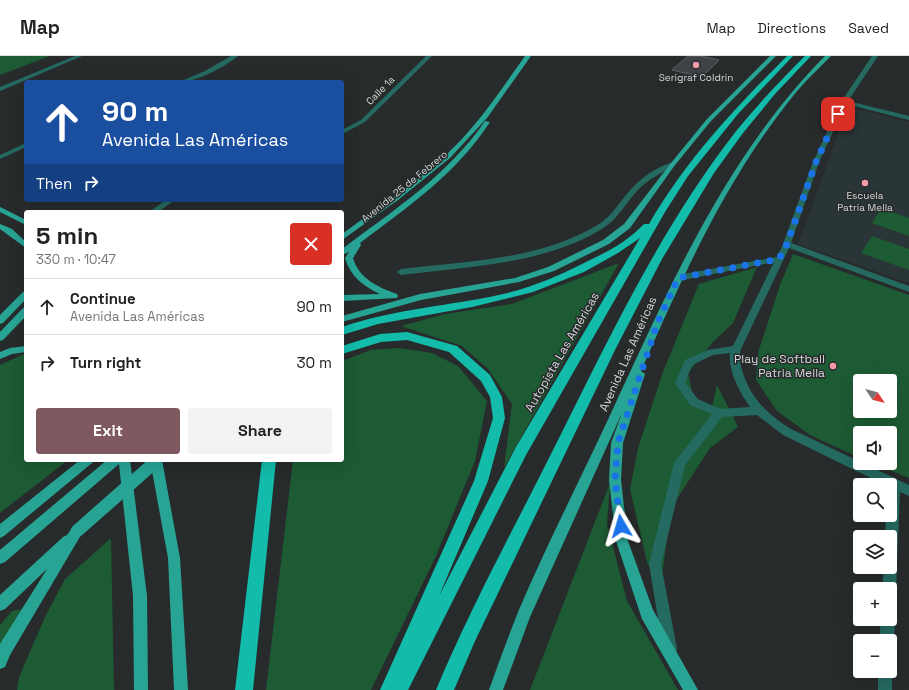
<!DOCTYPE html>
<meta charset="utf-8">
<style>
:root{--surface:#fff;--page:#f2f2f2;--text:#222;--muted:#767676;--line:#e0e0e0;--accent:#805860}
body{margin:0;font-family:"Space Grotesk",sans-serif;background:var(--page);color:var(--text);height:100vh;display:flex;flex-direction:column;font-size:15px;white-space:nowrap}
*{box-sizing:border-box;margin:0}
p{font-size:13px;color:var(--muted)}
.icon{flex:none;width:22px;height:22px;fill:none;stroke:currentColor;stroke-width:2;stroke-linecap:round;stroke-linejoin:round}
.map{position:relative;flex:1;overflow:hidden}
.panel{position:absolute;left:24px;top:154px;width:320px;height:252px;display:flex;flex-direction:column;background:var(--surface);border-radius:4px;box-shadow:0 4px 16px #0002}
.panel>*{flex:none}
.banner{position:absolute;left:24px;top:24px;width:320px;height:122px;border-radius:4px;box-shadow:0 4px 16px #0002;background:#1a4fa0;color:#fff;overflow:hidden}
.needle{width:26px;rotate:125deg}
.buttons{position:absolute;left:853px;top:318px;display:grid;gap:8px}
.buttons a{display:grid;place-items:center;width:44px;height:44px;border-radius:4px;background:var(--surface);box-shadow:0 4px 16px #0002;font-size:20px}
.pin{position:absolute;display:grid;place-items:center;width:34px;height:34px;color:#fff;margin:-17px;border-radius:8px;box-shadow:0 2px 6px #0006}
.me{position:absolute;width:44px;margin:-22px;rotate:353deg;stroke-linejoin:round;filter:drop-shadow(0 0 3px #0008)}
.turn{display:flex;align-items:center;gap:14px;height:84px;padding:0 12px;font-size:18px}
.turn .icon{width:52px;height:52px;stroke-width:2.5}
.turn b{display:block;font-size:28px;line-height:34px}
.then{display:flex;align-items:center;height:38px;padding:0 12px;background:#0003;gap:8px;font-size:15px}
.round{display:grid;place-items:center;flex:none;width:42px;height:42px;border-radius:4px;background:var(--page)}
.head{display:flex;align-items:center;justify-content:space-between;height:68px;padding:0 12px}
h1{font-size:24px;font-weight:600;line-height:30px}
.cta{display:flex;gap:8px;margin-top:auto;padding:8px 12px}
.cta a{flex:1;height:46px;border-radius:4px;background:var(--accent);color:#fff;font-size:16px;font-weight:600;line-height:46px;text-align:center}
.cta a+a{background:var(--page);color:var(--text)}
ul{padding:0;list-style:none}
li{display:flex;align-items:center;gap:12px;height:56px;padding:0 12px;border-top:1px solid var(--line)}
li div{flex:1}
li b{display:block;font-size:15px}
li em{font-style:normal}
header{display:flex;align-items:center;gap:24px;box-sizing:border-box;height:56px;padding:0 20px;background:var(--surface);border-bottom:1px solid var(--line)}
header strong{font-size:19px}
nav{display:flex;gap:22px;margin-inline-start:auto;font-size:14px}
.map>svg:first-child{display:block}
.built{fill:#2a3537}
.green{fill:#1d5b34;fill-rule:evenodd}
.building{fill:#3f4244;stroke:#5f6264}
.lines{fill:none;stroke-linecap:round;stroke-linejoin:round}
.minor{fill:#256a61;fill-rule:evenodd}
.major{fill:#28a495;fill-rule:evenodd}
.highway{fill:#12bbaa;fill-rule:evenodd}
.major-bridge-far1{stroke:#28a495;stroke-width:10}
.major-bridge{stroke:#28a495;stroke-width:13}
.route{stroke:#1a73e8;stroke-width:7;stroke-dasharray:0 12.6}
.poi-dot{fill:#f39aab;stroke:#272b2c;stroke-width:1.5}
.labels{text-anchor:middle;stroke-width:3;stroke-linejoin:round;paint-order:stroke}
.far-poi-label{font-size:10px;fill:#d5d8d8;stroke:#272b2c}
.far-street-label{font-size:10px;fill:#d5d8d8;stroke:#272b2c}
.street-label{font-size:12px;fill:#d5d8d8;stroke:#272b2c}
.poi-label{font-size:12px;fill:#d5d8d8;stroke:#272b2c;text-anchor:end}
</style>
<header>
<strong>Map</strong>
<nav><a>Map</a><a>Directions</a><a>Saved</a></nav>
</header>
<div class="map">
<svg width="909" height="634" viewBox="0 0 909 634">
<rect width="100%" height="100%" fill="#272b2c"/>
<path class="built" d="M848,51L909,66V227L798,188Z"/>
<g class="green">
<path d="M0,0H50L0,19Z"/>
<path d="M881,152L909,162V180L872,167Z"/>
<path d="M872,180L909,193V214L861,197Z"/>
<path d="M793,198L909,239V422L872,407H890V377H860V402L810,379L777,355L756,324L758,297L780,229ZM860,325H890V355H860Z"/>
<path d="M619,207L504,412L512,348L488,313L462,290L401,270L445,258L512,248Z"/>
<path d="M757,211L733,267L713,286L688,317L693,340L711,356L717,329L738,371L710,392L671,452L660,534L647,506L630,433L638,392L663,316L699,228Z"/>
<path d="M399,292L432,297L458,310L487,345L475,405L436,500L371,634H266L293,404H342V305L371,294Z"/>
<path d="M24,298H26V404H68L0,457V309Z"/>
<path d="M610,427L607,468L627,545L678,634H530Z"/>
<path d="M111,482L114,634H17L19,621L45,561L65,523Z"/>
<path d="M23,553L0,590V569L12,555Z"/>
</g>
<path class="building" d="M688,0H700L719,4L702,21L672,14Z"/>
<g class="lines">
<g class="minor">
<path d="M75,0H82L0,35V31Z"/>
<path d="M231,0H238C225,11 196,26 179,26L205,15Z"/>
<path d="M426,0H432L365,66L342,78V74L361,64Z"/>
<path d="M872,0H878L848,45L909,60V64L846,48L819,106L791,187L909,230V236L789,192L741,293C738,303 741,311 744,320C753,345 769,359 791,373L909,429V440L900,436L896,533L894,538L890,539V533H882L884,511H890V481H885L886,459H890V429H885L783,379L757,359L722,361L685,409L661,508L677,593L675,598L670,600L665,598L663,593L649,508L674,407L712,358L690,349L675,327L685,304L708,294L733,290L774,206L678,225L674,222L678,219L777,201L783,188L813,106L841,46ZM730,297C728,315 740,337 750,351L720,353L698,343L685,327L692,309L713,299Z"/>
<path d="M26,87V91L0,103V99Z"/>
<path d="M673,106L675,107V109C662,117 648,123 637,135C627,146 618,162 605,171C546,209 468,210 401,219L397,216L401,213C467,205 541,204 599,168C610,161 618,149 626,139C638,124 655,111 673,106Z"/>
<path d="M166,144H175L158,156H149Z"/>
<path d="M890,557L893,558C896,566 895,583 890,590V585H879L881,563H890Z"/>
<path d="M890,610L892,615V634H878V615H890Z"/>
</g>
<g class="major">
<path d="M525,0H531L487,62L450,102L398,144L342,184V178C383,148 427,120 462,83C486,57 505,28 525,0Z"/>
<path d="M770,0H776L711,65L675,109L630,172L609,188L554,215L519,226L421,244L342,266V260L420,238L515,222L548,211L603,184L624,168L671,107L707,63Z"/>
<path d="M825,0H831C823,8 815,16 807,24C792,40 779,58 766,76C714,150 677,233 641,315L645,318L623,387L621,424L628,485L653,554L698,634H683L642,563L616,485L609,424L611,387L622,357L530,561L503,634H489C498,608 508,582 518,556C547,488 581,422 612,355C670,230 726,100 825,0Z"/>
<path d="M485,65L490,66C457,117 408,151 360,187L361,189L353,202C359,223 378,231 397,238L398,240L397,242L342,245V239L380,238C363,230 350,220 345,202L349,196L342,199V193C394,154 448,119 485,65Z"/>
<path d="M0,151L26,164V169L0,156Z"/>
<path d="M0,168L12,173L26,186V192L0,173Z"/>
<path d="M26,235V243L3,267L0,268V259L23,236Z"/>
<path d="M26,251V260L3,284L0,285V276L23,252Z"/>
<path d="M26,290V296L12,298L0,303V296L10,292Z"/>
<path d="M80,404H94L92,407L4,480L0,482V468Z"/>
<path d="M107,404H130L147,540L148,634H134L133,540L119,408L5,506L0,508V494Z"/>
<path d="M150,404H162L180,502L188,634H174L168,502Z"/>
<path d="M77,469L81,471L83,475L81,479L10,599L5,611L0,613V588L47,513L5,553L0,555V539L63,481L67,479L73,471Z"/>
</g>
<g class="highway">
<path d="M787,0H793L738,58L688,120L665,156L526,399L408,634H380L474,425L493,362L490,341L481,325L449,296L407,284L381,286L342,298V290L380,278L407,276L457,290L490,319L502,341L505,362L488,425L439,540L516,391L640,182L618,197L584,216L533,236L472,251L378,268L342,279V271C394,253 450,250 503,238C533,231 561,219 588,205C609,195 628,185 644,168H649C686,104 735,52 787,0Z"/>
<path d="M805,0H811L775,38L743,77L714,117L662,203L615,294L475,585L454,634H436C470,553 512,476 551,398C607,287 660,172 737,74C758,48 781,24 805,0Z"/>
<path d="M262,404H276L253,634H235Z"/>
</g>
<path class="major-bridge-far1" d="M153,408L158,404"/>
<path class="major-bridge" d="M77,475L154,407"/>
</g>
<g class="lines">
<path class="route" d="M621,470L615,424L618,387L657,268L678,222L779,203L787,188L816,106L838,58"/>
</g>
<g class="poi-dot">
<circle cx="696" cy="9" r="4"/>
<circle cx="865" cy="127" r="4"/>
<circle cx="833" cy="310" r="4"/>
</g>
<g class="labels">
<g class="far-poi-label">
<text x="696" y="25">Serigraf Coldrin</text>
<text x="865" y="143">Escuela<tspan x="865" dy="12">Patria Mella</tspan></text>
</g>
<g class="far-street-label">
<text transform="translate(380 34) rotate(-45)" y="4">Calle 1a</text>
<text transform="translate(404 130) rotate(-39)" y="4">Avenida 25 de Febrero</text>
</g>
<g class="street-label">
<text transform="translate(562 296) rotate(-60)" y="4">Autopista Las Américas</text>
<text transform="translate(628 298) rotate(-66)" y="4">Avenida Las Américas</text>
</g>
<g class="poi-label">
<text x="825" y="307">Play de Softball<tspan x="825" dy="14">Patria Mella</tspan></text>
</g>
</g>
</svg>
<div class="buttons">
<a><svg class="needle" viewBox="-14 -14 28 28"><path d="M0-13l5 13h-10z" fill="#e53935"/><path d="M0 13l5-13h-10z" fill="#767676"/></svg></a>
<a><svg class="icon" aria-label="sound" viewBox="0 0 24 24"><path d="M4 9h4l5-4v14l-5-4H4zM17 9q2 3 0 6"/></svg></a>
<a><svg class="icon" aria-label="search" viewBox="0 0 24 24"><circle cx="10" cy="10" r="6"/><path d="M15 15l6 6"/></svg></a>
<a><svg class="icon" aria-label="layers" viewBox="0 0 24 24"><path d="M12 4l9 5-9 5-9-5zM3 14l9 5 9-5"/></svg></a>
<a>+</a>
<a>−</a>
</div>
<div class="pin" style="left:838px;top:58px;background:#d93025"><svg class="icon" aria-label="arrive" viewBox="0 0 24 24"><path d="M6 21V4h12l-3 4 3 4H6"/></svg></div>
<svg class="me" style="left:621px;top:470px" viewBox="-20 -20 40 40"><path d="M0-17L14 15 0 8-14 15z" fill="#1a73e8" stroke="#fff" stroke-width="4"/></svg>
<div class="banner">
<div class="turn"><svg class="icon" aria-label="ahead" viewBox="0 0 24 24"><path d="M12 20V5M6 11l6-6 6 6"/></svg><div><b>90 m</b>Avenida Las Américas</div></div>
<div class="then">Then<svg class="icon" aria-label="right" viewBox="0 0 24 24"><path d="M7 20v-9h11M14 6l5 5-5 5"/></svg></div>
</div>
<section class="panel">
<div class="head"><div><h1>5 min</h1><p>330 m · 10:47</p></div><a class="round" style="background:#d93025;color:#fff"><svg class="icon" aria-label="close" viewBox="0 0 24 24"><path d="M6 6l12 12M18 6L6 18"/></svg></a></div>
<ul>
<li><svg class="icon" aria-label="ahead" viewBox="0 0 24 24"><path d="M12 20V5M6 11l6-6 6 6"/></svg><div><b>Continue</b><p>Avenida Las Américas</p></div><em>90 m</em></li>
<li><svg class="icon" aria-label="right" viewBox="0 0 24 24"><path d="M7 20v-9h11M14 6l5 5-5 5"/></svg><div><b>Turn right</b></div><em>30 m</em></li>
</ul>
<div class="cta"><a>Exit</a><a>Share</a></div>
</section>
</div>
